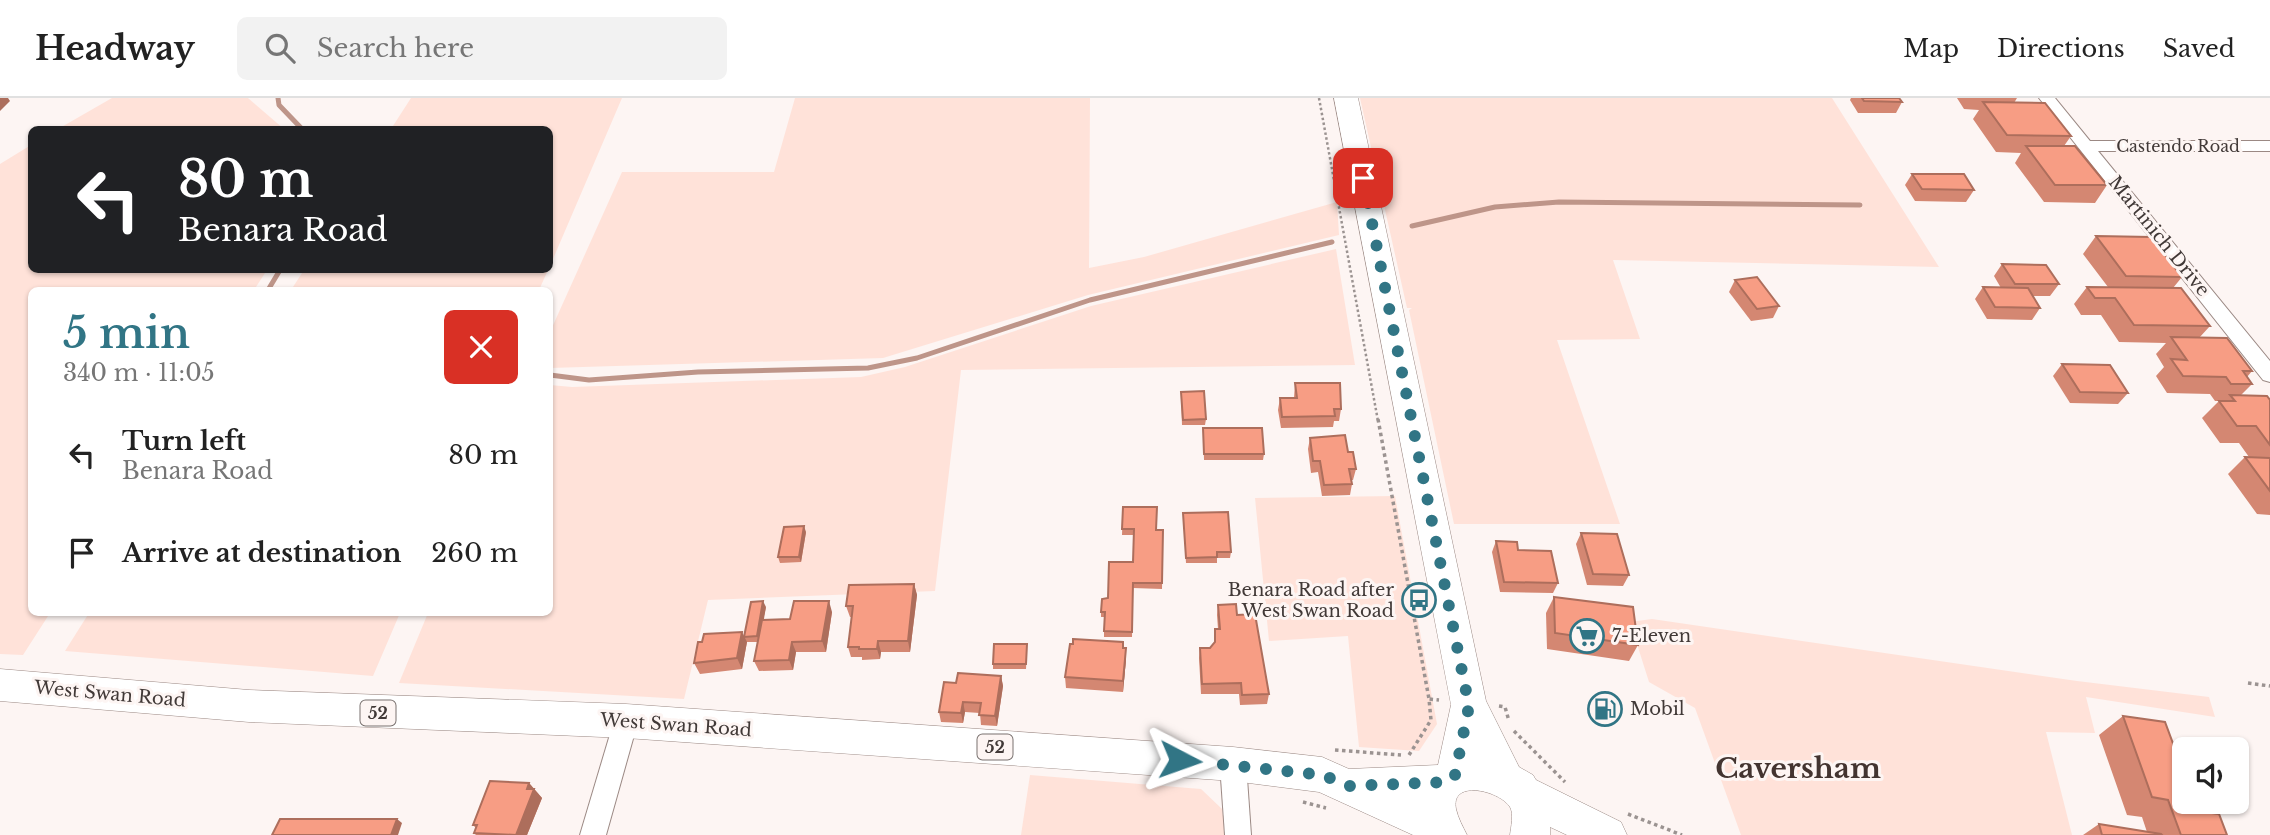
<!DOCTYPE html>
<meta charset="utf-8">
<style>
:root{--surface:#fff;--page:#f2f2f2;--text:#222;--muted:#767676;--line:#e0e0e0;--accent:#317585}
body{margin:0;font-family:"Libre Baskerville",serif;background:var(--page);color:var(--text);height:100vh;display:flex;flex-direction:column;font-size:26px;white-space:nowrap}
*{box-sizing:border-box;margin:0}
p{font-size:23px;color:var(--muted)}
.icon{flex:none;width:38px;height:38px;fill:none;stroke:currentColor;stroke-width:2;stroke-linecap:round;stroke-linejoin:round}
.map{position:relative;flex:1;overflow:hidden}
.drawer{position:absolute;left:28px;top:189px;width:525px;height:329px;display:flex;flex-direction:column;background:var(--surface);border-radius:10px;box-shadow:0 2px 5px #0004}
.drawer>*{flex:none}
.top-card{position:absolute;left:28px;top:28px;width:525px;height:147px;border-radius:10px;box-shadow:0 2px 5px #0004;background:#202124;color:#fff;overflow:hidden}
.buttons{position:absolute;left:2172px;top:639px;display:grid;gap:14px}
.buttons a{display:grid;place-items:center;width:77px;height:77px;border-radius:10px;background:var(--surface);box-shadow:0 2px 5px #0004;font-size:35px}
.pin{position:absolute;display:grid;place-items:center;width:60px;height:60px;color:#fff;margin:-30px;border-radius:14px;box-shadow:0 4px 10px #0006}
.me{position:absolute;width:77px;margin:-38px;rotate:94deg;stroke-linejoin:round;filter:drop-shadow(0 0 5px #0008)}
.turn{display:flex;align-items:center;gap:24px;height:147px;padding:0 35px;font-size:32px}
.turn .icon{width:91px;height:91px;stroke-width:2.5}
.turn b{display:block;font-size:49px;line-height:60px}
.round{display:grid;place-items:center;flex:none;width:74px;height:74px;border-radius:10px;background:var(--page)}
.overview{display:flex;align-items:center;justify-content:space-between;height:119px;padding:0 35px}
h1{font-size:42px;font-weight:600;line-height:52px;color:var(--accent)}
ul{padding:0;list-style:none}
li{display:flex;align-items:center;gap:21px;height:98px;padding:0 35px}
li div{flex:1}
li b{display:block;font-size:26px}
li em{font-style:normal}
header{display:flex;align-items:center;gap:42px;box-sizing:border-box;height:98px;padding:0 35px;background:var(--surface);border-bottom:2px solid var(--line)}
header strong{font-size:33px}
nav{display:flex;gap:38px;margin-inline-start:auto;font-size:24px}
.search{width:490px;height:63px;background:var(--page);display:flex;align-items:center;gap:18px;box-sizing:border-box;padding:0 24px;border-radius:10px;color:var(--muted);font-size:26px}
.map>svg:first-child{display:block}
.green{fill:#ffe2d9}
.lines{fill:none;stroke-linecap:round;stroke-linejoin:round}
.stream{stroke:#be9589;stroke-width:5}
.minor-casing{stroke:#9b8984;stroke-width:2}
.primary-casing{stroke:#9b8984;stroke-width:1}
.path-far1{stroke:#9b9391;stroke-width:2.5;stroke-dasharray:2.5 2.5;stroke-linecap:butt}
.path{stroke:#9b9391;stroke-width:3.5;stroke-dasharray:3.5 3.5;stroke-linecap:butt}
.minor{fill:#fff;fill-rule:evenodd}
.primary{fill:#fff;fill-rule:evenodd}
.wall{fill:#d48772}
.shaded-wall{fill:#ad6e5c}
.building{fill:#f79d84;stroke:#ad6e5c;stroke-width:2}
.route{stroke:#317585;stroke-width:12;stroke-dasharray:0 21.6}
.labels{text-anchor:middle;stroke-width:6;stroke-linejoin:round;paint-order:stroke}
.far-street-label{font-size:16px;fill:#413937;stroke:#fdf5f3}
.shield{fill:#fdf5f3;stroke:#79716f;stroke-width:2}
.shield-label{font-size:16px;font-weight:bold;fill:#413937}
.street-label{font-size:18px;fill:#413937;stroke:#fdf5f3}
.poi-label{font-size:18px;fill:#413937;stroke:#fdf5f3;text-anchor:start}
.near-district-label{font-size:28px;font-weight:bold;fill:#433430;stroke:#fdf5f3}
</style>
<header>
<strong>Headway</strong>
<div class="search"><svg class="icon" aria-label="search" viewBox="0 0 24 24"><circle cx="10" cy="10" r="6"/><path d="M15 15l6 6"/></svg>Search here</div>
<nav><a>Map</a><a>Directions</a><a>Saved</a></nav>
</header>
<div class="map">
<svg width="2270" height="737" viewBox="0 0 2270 737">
<rect width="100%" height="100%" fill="#fdf5f3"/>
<g class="green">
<path d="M112,0H248L284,31H58Z"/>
<path d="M411,0H622L550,168V32L391,31Z"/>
<path d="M795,0H1090L1089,170L1144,159L1337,104L1339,137L1088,197L883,260L550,270V234L622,74H774Z"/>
<path d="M1360,0H1832L1939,169L1613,162L1640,241L1557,242L1620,426H1454L1409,212L1412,210H1407Z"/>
<path d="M31,47L32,172H267L254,192H32V514L50,515L23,557L0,556V66Z"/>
<path d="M1336,151L1355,267L961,272L935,493L708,502L684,601L399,585L428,515L550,514V287L572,289L861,279L905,269L1091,208Z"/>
<path d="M304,172H548L539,192H291Z"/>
<path d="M1395,398L1437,626L1419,653L1359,649L1348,538L1269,543L1255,400Z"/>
<path d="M89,515V514L400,515L373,578L65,553Z"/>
<path d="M1652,521L2077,583L2209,599L2215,619L2086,599L2095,635L2046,634L2072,737H1741L1695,610L1649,584L1630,524Z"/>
<path d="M1030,677L1201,691L1222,711L1226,737H1021Z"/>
</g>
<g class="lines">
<g class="stream">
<path d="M278,0L279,7L303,32"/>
<path d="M1412,128L1495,109L1559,104L1860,107"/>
<path d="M268,192L280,172"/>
<path d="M550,277L589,282L698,274L868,270L917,260L1090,202L1332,144"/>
</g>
<g class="minor-casing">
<g id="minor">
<path d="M2039,0H2055L2090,43H2270V53H2098L2270,263V284L2263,282Z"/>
<path d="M626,612L635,615L638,623L606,737H580L614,623L617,615Z"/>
<path d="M1233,654L1242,658L1246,666L1251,737H1225L1220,666L1224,658Z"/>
</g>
</g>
<g class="primary-casing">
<path id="primary" d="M1334,0H1358L1486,603L1519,669L1533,677L1536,682L1621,724L1627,737H1567L1550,729V737H1510C1511,729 1514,716 1510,709C1499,692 1450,681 1456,711C1458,720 1463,729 1467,737H1413L1319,694L1233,683L626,640L249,624L0,603V571L249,592L626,606L1233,649L1322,659L1349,671L1438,667L1451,607Z"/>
</g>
<path class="path-far1" d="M1319,0L1378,323"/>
<g class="path">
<path d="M1378,321L1429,601"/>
<path d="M2248,585L2270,588"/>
<path d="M1499,608L1505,609L1509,623"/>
<path d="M1514,633L1565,684"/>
<path d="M1335,652L1401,657"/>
<path d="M1409,657L1431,622L1429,601L1439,602"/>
<path d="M1303,704L1326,710"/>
<path d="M1628,716L1682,737"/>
</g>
<use href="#minor" class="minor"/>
<use href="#primary" class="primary"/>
</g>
<g class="wall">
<path d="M1851,0H1899L1902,4L1896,15H1858L1850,2Z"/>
<path d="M1957,0H2017L2014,5L2071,38L2064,48L2107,87L2095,105L2044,104L2015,65L2021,55L1996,54L1973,21L1979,12L1964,11Z"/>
<path d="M1912,76L1974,92L1966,104L1915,103L1905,87Z"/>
<path d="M2096,138L2182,179L2173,190L2210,228L2199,240L2252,273L2247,279L2252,286L2241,297L2270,302V417L2257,416L2228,376L2245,359H2249L2239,345H2220L2202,320L2219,303H2224H2215L2210,296L2167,295L2156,278L2164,269L2156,256L2166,245L2119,244L2101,217H2081L2074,206L2087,189H2108L2083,156Z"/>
<path d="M2002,166L2059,186L2050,198H2032L2040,210L2032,222L1987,221L1975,201L1983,189L2001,190L1994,178Z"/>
<path d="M1735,182L1779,208L1773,220L1751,223L1729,194Z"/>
<path d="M2062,266L2128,295L2118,306L2070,305L2053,278Z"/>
<path d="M1295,285L1341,311L1339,323H1334L1333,329L1281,330L1278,312L1280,300H1294Z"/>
<path d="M1181,299L1206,321L1205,327H1182Z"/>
<path d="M1203,330L1264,356L1263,362H1204Z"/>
<path d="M1310,340L1348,354L1356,371L1353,382H1351L1352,386L1350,397L1322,398L1318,374L1311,375L1308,351Z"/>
<path d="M1123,409L1156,432H1163L1162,491L1133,490L1132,539H1104V519H1101V514L1108,500L1133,464V437H1122Z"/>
<path d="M1183,415L1231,454L1230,460H1217V465H1186Z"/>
<path d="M806,434L801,464L780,465L778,459Z"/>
<path d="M1581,435L1629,477L1623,488L1587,487L1576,446Z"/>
<path d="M1496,443L1518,452L1558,485L1553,495L1500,494L1492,454Z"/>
<path d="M914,486L917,497L910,554H881L880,561L862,562V559H851L848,549L852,519H850L846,508Z"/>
<path d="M1554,499L1638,547L1629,563L1547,551L1546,515Z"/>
<path d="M1218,507L1237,517L1269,596L1267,606L1240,607L1239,596H1201L1199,560L1200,550H1210L1214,545L1215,531H1218L1217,517Z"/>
<path d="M766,509L763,522L790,521L832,514L826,554H796L793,572L759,573L754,563L758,544H747L742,571L700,576L694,565L702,544L744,539Z"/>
<path d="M1123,544V550H1126V561L1123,594L1066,590L1065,579Z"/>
<path d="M1027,551L1026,571H993V566Z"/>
<path d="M1001,578L1003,588L997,628L981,627L980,615L965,614L963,625L941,624L939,614L956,585Z"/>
<path d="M2123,618L2198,713L2227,737H2083L2099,726L2147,734L2142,719L2127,717L2099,637Z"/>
<path d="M529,685L542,700L527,737H476L474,735L476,730L473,727Z"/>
</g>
<g class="shaded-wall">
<path d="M0,0H8L10,3L0,13Z"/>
<path d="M804,428L806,434L801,464L799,459Z"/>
<path d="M914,486L917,497L910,554L908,543Z"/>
<path d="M763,503L766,509L760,544L757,538Z"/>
<path d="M829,503L832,514L826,554L822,543Z"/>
<path d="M742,534L747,544L742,571L737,560Z"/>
<path d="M878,543L881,554L880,561L877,551Z"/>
<path d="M792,544L796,554L793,572L789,562Z"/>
<path d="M1126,550V561L1123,594V583Z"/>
<path d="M1001,578L1003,588L997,628L995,618Z"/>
<path d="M963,604L965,614L963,625L961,615Z"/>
<path d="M529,685L542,700L527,737H516L527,691Z"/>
<path d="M397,721L402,725L398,737H391Z"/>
</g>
<g class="building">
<path d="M1862,0H1899L1902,4L1864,3Z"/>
<path d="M1983,4L2045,5L2071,38L2007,37Z"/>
<path d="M2026,48H2075L2107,87H2055Z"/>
<path d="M1912,76H1964L1974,92L1922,91Z"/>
<path d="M2096,138L2151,139L2182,179L2126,178Z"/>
<path d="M2002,166L2046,167L2059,186H2015Z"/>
<path d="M1757,179L1779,208L1757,211L1735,182Z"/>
<path d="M1983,189L2028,190L2040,210L1995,209Z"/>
<path d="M2087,189L2181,190L2210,228L2134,227L2115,200H2095Z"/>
<path d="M2171,239L2227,240L2252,273H2243L2252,286H2231L2226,279L2183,278L2171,261L2187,262Z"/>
<path d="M2062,266L2110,267L2128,295L2080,294Z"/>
<path d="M1295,285H1340L1341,311H1334L1335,318L1282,319L1280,300H1297Z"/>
<path d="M1204,293L1206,321L1183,322L1181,294Z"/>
<path d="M2230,297L2267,298L2270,302V347L2256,328H2237L2219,303H2235Z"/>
<path d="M1203,330H1262L1264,356H1204Z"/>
<path d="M1345,337L1348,354H1353L1356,371H1349L1352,386L1324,387L1320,363H1313L1310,340Z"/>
<path d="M2245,359L2270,360V393Z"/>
<path d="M1123,409H1157L1156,432H1163L1162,485H1133L1132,534L1104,533L1105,514H1101L1102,501L1108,500L1109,464H1133L1134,431H1122Z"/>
<path d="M1228,414L1231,454H1217V459L1186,460L1183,415Z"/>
<path d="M804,428L799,459H778L784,429Z"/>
<path d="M1581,435L1617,436L1629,477L1593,476Z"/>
<path d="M1496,443L1517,444L1518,452L1551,453L1558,485L1504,484Z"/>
<path d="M914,486L908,543H878L877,551H859V549H848L853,508H846L849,487Z"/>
<path d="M1554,499L1633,509L1638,547L1555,535Z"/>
<path d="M763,503L757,538L744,539L751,504Z"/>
<path d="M794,503H829L822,543L792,544L789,562L754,563L762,522L790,521Z"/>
<path d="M1236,506L1237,517L1255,516L1269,596L1242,597L1241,585L1202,586L1200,550H1210L1215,544V531H1220L1218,507Z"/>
<path d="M742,534L737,560L694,565L698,544H702L704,536Z"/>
<path d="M1073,541L1123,544V550H1126L1123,583L1065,579L1070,546H1073Z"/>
<path d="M994,546H1027L1026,566H993Z"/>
<path d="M958,575L1001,578L995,618L979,617L981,605L963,604L961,615L939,614L944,584L956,585Z"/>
<path d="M2123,618L2165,624L2184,675V704H2195L2198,713L2219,716L2227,737H2181L2168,702L2152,699Z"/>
<path d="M490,683L529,685L527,691H534L516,737L474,735L477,727H473Z"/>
<path d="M280,721H397L391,737H272Z"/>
<path d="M2099,726L2161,736L2162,737H2102Z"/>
</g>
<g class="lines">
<path class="route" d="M1180,662L1322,677L1350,688L1447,684L1455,677L1469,608L1363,80"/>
</g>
<defs>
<g id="bus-ring" transform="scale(1.75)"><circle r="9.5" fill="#fdf5f3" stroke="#317585" stroke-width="1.5"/><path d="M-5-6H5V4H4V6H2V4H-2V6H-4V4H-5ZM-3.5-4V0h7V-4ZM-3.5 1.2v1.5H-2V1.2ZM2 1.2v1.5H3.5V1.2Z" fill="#317585"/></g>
<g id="supermarket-ring" transform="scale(1.75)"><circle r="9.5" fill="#fdf5f3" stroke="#317585" stroke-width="1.5"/><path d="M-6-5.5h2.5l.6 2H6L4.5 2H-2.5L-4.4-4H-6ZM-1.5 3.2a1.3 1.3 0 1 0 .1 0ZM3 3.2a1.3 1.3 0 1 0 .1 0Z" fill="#317585"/></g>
<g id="fuel-ring" transform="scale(1.75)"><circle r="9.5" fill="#fdf5f3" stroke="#317585" stroke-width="1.5"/><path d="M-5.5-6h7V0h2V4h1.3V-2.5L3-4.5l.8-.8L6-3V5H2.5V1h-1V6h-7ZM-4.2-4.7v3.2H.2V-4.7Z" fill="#317585"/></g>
</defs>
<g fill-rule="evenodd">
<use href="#bus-ring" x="1419" y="502"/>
<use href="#supermarket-ring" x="1587" y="538"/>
<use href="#fuel-ring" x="1605" y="611"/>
</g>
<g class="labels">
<g class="far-street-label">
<text x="2178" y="54">Castendo Road</text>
</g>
<g class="shield">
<rect x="360.5" y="602.5" width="35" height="25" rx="5"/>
<rect x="977.5" y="636.5" width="35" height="25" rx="5"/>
</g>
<g class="shield-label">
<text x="378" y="621">52</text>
<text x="995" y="655">52</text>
</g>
<g class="street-label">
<text transform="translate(2159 138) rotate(51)" y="6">Martinich Drive</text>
<text transform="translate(110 596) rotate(5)" y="6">West Swan Road</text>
<text transform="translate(676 627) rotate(4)" y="6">West Swan Road</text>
</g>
<g class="poi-label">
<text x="1394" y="498" text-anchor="end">Benara Road after<tspan x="1394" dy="21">West Swan Road</tspan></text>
<text x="1612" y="544">7-Eleven</text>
<text x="1630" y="617">Mobil</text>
</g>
<g class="near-district-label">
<text x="1798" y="680">Caversham</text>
</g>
</g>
</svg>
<div class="buttons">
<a><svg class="icon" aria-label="sound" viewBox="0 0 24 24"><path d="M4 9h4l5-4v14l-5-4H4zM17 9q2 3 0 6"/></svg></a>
</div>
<div class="pin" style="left:1363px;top:80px;background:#d93025"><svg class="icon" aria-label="arrive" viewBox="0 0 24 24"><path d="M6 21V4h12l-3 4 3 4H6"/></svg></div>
<svg class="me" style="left:1180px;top:662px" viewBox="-20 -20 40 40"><path d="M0-17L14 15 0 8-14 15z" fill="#317585" stroke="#fff" stroke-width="4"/></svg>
<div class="top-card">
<div class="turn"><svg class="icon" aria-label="left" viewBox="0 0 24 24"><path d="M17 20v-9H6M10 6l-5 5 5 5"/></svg><div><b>80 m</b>Benara Road</div></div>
</div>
<section class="drawer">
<div class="overview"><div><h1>5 min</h1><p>340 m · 11:05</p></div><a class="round" style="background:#d93025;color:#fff"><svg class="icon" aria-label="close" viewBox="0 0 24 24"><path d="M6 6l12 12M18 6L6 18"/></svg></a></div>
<ul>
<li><svg class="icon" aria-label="left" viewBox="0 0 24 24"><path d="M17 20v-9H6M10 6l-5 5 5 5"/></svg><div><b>Turn left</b><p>Benara Road</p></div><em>80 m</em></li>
<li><svg class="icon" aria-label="arrive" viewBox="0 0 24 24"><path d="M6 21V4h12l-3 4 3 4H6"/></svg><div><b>Arrive at destination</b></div><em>260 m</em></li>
</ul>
</section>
</div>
